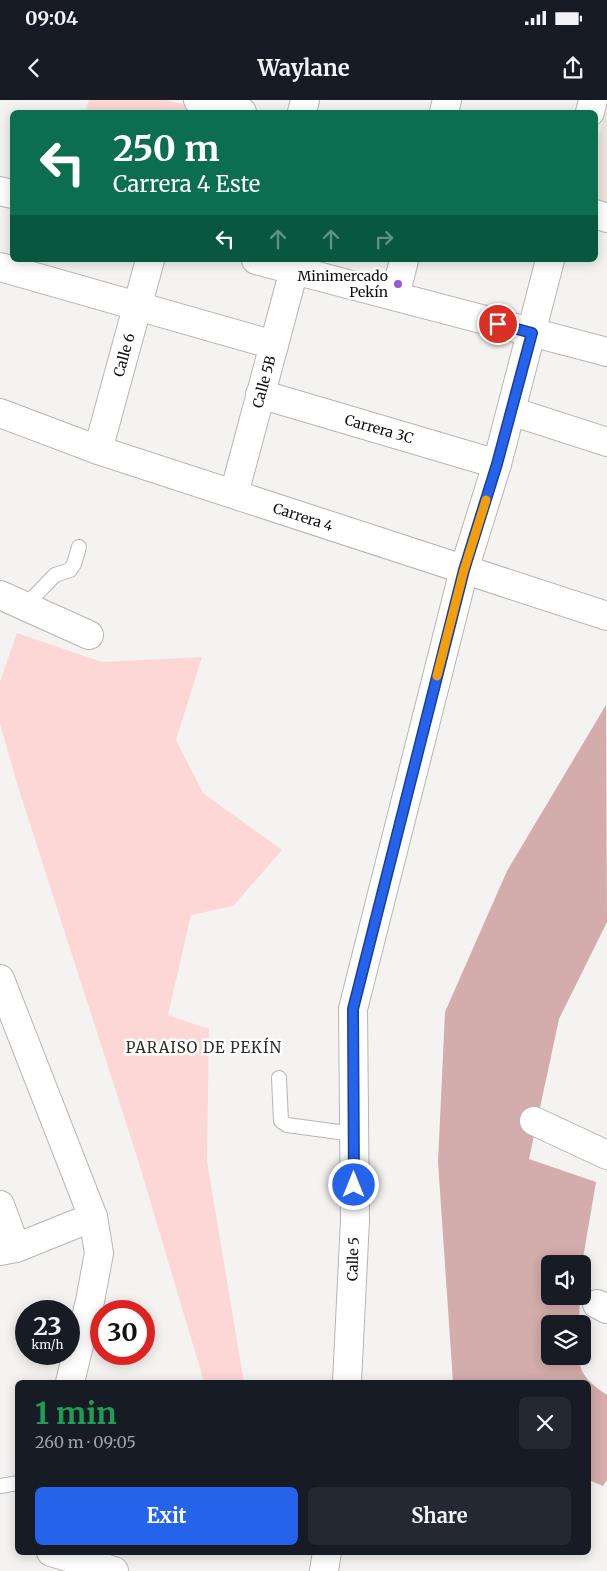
<!DOCTYPE html>
<meta charset="utf-8">
<style>
:root{--surface:#171b24;--page:#242831;--text:#f1f3f6;--muted:#9ea1a6;--accent:#2563eb}
body{margin:0;font-family:Merriweather,serif;background:var(--page);color:var(--text);height:100vh;display:flex;flex-direction:column;font-size:19px;white-space:nowrap}
*{box-sizing:border-box;margin:0}
p{font-size:16px;color:var(--muted)}
.icon{flex:none;width:28px;height:28px;fill:none;stroke:currentColor;stroke-width:2;stroke-linecap:round;stroke-linejoin:round}
.map{position:relative;flex:1;overflow:hidden}
.side{position:absolute;left:15px;top:1280px;width:576px;height:175px;display:flex;flex-direction:column;background:var(--surface);border-radius:8px;box-shadow:0 2px 12px #0003}
.side>*{flex:none}
.banner{position:absolute;left:10px;top:10px;width:588px;height:152px;border-radius:8px;box-shadow:0 2px 12px #0003;background:#0b6e4f;color:#fff;overflow:hidden}
.fabs{position:absolute;left:541px;top:1155px;display:grid;gap:10px}
.fabs a{display:grid;place-items:center;width:50px;height:50px;border-radius:8px;background:var(--surface);box-shadow:0 2px 12px #0003;font-size:25px}
.speed{position:absolute;left:15px;top:1200px;display:flex;gap:10px;font-size:25px;font-weight:700;text-align:center}
.speed>*{display:grid;place-content:center;width:65px;height:65px;border-radius:50%;background:var(--surface);box-shadow:0 2px 12px #0003;line-height:1}
.speed small{font-size:12px;font-weight:400}
.speed .limit{border:8px solid #d22;background:#fff;color:#111}
.pin{position:absolute;display:grid;place-items:center;width:42px;height:42px;color:#fff;margin:-21px;border:2px solid #fff;border-radius:50%;box-shadow:0 1px 5px #0007}
.me{position:absolute;width:55px;margin:-28px;rotate:0deg;stroke-linejoin:round;filter:drop-shadow(0 0 4px #0008)}
.turn{display:flex;align-items:center;gap:18px;height:105px;padding:0 20px;font-size:22px}
.turn .icon{width:65px;height:65px;stroke-width:2.5}
.turn b{display:block;font-size:35px;line-height:42px}
.lanes{display:flex;align-items:center;height:48px;padding:0 20px;background:#0003;justify-content:center;gap:25px;direction:ltr}
.lanes .off{opacity:.35}
.round{display:grid;place-items:center;flex:none;width:52px;height:52px;border-radius:8px;background:var(--page)}
.summary{display:flex;align-items:center;justify-content:space-between;height:85px;padding:0 20px}
h1{font-size:30px;font-weight:700;line-height:38px;color:#1e9e55}
.button{display:flex;gap:10px;margin-top:auto;padding:10px 20px}
.button a{flex:1;height:58px;border-radius:8px;background:var(--accent);color:#fff;font-size:20px;font-weight:700;line-height:58px;text-align:center}
.button a+a{background:var(--page);color:var(--text)}
.status{display:flex;justify-content:space-between;align-items:center;height:35px;padding:0 25px;background:var(--surface);direction:ltr}
.status svg{height:14px;fill:currentColor}
header{display:flex;justify-content:space-between;align-items:center;height:65px;padding:0 20px;background:var(--surface);font-size:22px;font-weight:700}
.map>svg:first-child{display:block}
.built{fill:#ede6de}
.green{fill:#fdd7d6}
.forest{fill:#d3acab}
.lines{fill:none;stroke-linecap:round;stroke-linejoin:round}
.lane-casing{stroke:#b8b6b3;stroke-width:16}
.street-casing{stroke:#b8b6b3;stroke-width:30}
.lane{stroke:#fff;stroke-width:14}
.street{stroke:#fff;stroke-width:28}
.route-casing{stroke:#184099;stroke-width:12}
.route{stroke:#2563eb;stroke-width:9}
.slow{stroke:#f59e0b;stroke-width:9}
.poi-dot{fill:#955bd2;stroke:#fff;stroke-width:2}
.labels{text-anchor:middle;stroke-width:5;stroke-linejoin:round;paint-order:stroke}
.poi-label{font-size:14px;fill:#10100f;stroke:#fff;text-anchor:end}
.street-label{font-size:14px;fill:#10100f;stroke:#fff}
.neighbourhood-label{font-size:15px;letter-spacing:1px;fill:#2e2c2b;stroke:#fff}
</style>
<div class="status"><b>09:04</b><svg viewBox="0 0 49 12"><path d="M0 12V9h3v3zM5 12V6h3v6zM10 12V3h3v9zM15 12V0h3v12zM26 1h20v11H26zM47 4h2v5h-2z"/></svg></div>
<header><svg class="icon" aria-label="back" viewBox="0 0 24 24"><path d="M15 5l-7 7 7 7"/></svg>Waylane<svg class="icon" aria-label="share" viewBox="0 0 24 24"><path d="M12 15V3M7 8l5-5 5 5M5 13v7h14v-7"/></svg></header>
<div class="map">
<svg width="607" height="1471" viewBox="0 0 607 1471">
<rect width="100%" height="100%" fill="#f5f3f1"/>
<path class="built" d="M607,7V103L595,99V50Z"/>
<g class="green">
<path d="M89,0H167L189,6L187,12H85Z"/>
<path d="M17,533L102,562L202,557L176,640L203,693L282,750L233,806L191,815L168,915L209,929L207,1061L244,1282H204L138,1060L19,690L0,624V581Z"/>
</g>
<path class="forest" d="M606,605L607,822L559,919L529,1059L596,1082L582,1164H550V1196H580L579,1224H550V1256H579C579,1275 592,1285 607,1295V1380L603,1386L589,1380V1282H453L438,1062L445,912L507,771Z"/>
<g class="lines">
<g class="lane-casing">
<g id="lane">
<path d="M25,506L55,475L70,470L74,464L79,447"/>
<path d="M279,978L281,1021L287,1025L354,1034"/>
<path d="M0,1386L18,1383"/>
</g>
</g>
<g class="street-casing">
<g id="street">
<path d="M198,0L242,12"/>
<path d="M302,12L305,0"/>
<path d="M444,12L447,0"/>
<path d="M590,12L593,0"/>
<path d="M0,91L12,94"/>
<path d="M595,114L607,118"/>
<path d="M256,160L607,252"/>
<path d="M0,167L274,245"/>
<path d="M395,196L404,160"/>
<path d="M260,294L497,364"/>
<path d="M511,311L607,342"/>
<path d="M0,313L98,350L607,516"/>
<path d="M98,350L150,160"/>
<path d="M234,394L294,170"/>
<path d="M0,495L89,535"/>
<path d="M0,879L93,1117L99,1153L90,1201L70,1282"/>
<path d="M534,1021L607,1055"/>
<path d="M0,1105L16,1148"/>
<path d="M0,1151L16,1148L93,1117"/>
<path d="M597,1204L607,1209"/>
<path d="M347,1282L355,1120L353,909L464,470L497,364L550,160"/>
<path d="M51,1452L114,1471"/>
<path d="M324,1471L327,1452"/>
</g>
</g>
<use href="#lane" class="lane"/>
<use href="#street" class="street"/>
</g>
<g class="lines">
<g class="route-casing">
<path id="route" d="M354,1085L353,909L464,470L497,364L532,233L498,224"/>
</g>
<use href="#route" class="route"/>
<path class="slow" d="M437,576L464,470L486,400"/>
</g>
<circle class="poi-dot" cx="398" cy="184" r="5"/>
<g class="labels">
<g class="poi-label">
<text x="388" y="181">Minimercado<tspan x="388" dy="16">Pekín</tspan></text>
</g>
<g class="street-label">
<text transform="translate(124 255) rotate(-75)" y="5">Calle 6</text>
<text transform="translate(264 282) rotate(-75)" y="5">Calle 5B</text>
<text transform="translate(379 329) rotate(16)" y="5">Carrera 3C</text>
<text transform="translate(303 417) rotate(18)" y="5">Carrera 4</text>
<text transform="translate(353 1159) rotate(-88)" y="5">Calle 5</text>
</g>
<g class="neighbourhood-label">
<text x="204" y="953">PARAISO DE PEKÍN</text>
</g>
</g>
</svg>
<div class="fabs">
<a><svg class="icon" aria-label="sound" viewBox="0 0 24 24"><path d="M4 9h4l5-4v14l-5-4H4zM17 9q2 3 0 6"/></svg></a>
<a><svg class="icon" aria-label="layers" viewBox="0 0 24 24"><path d="M12 4l9 5-9 5-9-5zM3 14l9 5 9-5"/></svg></a>
</div>
<div class="speed"><div>23<small>km/h</small></div><div class="limit">30</div></div>
<div class="pin" style="left:498px;top:224px;background:#d93025"><svg class="icon" aria-label="arrive" viewBox="0 0 24 24"><path d="M6 21V4h12l-3 4 3 4H6"/></svg></div>
<svg class="me" style="left:354px;top:1085px" viewBox="-20 -20 40 40"><circle r="17" fill="#2563eb" stroke="#fff" stroke-width="3"/><path d="M0-11L8 9 0 5-8 9z" fill="#fff"/></svg>
<div class="banner">
<div class="turn"><svg class="icon" aria-label="left" viewBox="0 0 24 24"><path d="M17 20v-9H6M10 6l-5 5 5 5"/></svg><div><b>250 m</b>Carrera 4 Este</div></div>
<div class="lanes"><svg class="icon" aria-label="left" viewBox="0 0 24 24"><path d="M17 20v-9H6M10 6l-5 5 5 5"/></svg><svg class="icon off" aria-label="ahead" viewBox="0 0 24 24"><path d="M12 20V5M6 11l6-6 6 6"/></svg><svg class="icon off" aria-label="ahead" viewBox="0 0 24 24"><path d="M12 20V5M6 11l6-6 6 6"/></svg><svg class="icon off" aria-label="right" viewBox="0 0 24 24"><path d="M7 20v-9h11M14 6l5 5-5 5"/></svg></div>
</div>
<section class="side">
<div class="summary"><div><h1>1 min</h1><p>260 m · 09:05</p></div><a class="round"><svg class="icon" aria-label="close" viewBox="0 0 24 24"><path d="M6 6l12 12M18 6L6 18"/></svg></a></div>
<div class="button"><a>Exit</a><a>Share</a></div>
</section>
</div>
